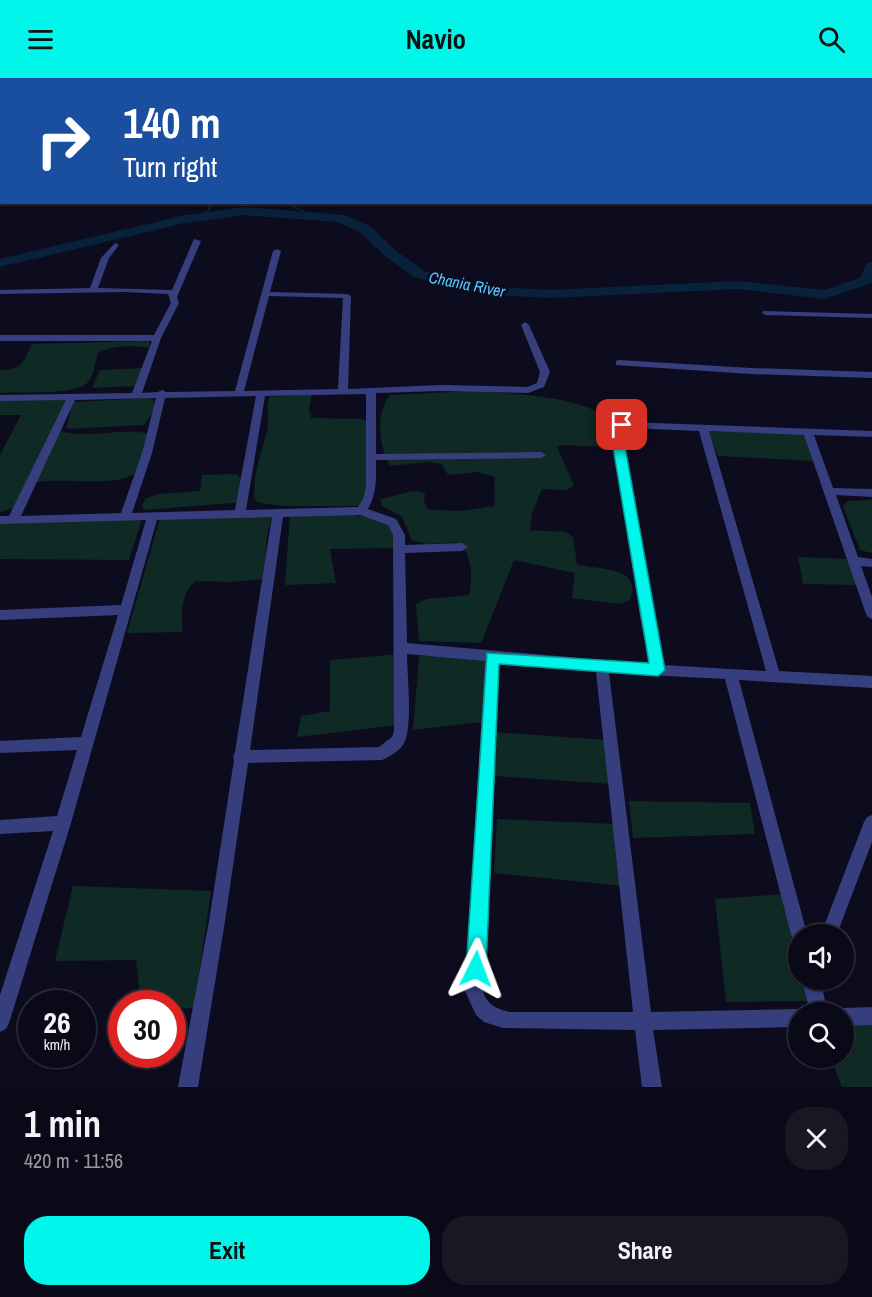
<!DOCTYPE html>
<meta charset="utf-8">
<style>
:root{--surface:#0a0917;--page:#181724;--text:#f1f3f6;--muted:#999aa1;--line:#2a2a36;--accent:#00f5eb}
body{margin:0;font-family:"Archivo Narrow",sans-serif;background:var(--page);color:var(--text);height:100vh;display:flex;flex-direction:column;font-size:22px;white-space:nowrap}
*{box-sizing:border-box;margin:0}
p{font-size:20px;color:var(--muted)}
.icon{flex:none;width:33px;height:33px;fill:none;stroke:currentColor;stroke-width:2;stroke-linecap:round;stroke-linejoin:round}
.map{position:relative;height:1009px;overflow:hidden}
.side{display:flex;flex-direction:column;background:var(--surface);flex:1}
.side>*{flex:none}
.banner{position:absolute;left:0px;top:0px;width:873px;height:126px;box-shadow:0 2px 4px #0004,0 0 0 2px var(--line);background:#1a4fa0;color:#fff;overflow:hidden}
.controls{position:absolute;left:788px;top:846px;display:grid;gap:12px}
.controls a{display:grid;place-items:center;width:66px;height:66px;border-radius:50%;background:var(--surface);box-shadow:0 2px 4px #0004,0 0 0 2px var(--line);font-size:30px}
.speed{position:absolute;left:18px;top:912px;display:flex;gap:12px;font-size:30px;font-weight:700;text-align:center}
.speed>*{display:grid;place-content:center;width:78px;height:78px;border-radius:50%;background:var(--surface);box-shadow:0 2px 4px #0004,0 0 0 2px var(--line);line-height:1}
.speed small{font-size:15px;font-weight:400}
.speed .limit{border:9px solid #d22;background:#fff;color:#111}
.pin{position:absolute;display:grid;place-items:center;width:51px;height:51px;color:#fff;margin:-26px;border-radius:12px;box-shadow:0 3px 9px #0006}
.me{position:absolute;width:66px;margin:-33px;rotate:3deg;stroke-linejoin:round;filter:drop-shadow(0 0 4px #0008)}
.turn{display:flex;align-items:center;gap:21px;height:126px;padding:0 24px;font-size:27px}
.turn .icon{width:78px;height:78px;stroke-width:2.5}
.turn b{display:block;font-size:42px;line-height:51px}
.round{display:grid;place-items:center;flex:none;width:63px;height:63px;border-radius:24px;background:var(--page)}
.overview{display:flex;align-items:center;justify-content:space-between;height:102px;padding:0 24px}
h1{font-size:36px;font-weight:800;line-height:45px}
.primary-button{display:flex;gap:12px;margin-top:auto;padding:12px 24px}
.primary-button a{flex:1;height:69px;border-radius:24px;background:var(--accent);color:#111;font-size:24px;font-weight:800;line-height:69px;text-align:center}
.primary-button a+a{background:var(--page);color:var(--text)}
header{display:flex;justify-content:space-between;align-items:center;height:78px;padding:0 24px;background:var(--accent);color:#111;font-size:27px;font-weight:800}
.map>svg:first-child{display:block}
.green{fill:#0f2924}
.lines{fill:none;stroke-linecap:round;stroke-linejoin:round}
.stream{stroke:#09223c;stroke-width:2}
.river{fill:#09223c;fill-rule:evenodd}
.building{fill:#393760;stroke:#504e79;stroke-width:1.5}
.minor{fill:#373e7e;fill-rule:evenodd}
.route{fill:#00f5eb;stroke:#009f99;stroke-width:1.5}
.labels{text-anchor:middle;stroke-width:6;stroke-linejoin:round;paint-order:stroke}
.far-water-label{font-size:16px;font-style:italic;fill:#58c9ff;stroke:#0d0c1f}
</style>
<header><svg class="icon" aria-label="menu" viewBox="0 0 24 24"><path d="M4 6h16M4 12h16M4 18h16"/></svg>Navio<svg class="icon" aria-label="search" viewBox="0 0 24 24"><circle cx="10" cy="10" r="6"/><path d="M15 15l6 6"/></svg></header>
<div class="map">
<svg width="872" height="1009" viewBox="0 0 872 1009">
<rect width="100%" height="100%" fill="#0d0c1f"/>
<g class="green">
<path d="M149,263L150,270C135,267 111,267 98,275C95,284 94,299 87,305C75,318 18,313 0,315V292C23,292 23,284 32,266Z"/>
<path d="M144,290L137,308L92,310L100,292Z"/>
<path d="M471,313C495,315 645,317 604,369L563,367L557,369L574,407L567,412L542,411L532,435L530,452L566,454L573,459L577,486C600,493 642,487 630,522L620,526L572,520L575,495L514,482L481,565L419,563L416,526L427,521L469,517C473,501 472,477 459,464L427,466L412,462L402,439L381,427V421L413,413L425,415L424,424L429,432L462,433L494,428C496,418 493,410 495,399L478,394L448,397L442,386L429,384L390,388C379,369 375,335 390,317Z"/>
<path d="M312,316L309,331L311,340L362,341L369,344L368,416L359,428H282L256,424C250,410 261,372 266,358C270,346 266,332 269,319Z"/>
<path d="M65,319L69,324L60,353C88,361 117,350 146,355L148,360C145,370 143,384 138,392C124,412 56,398 33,405L25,426L0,434V377L21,337H0V322Z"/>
<path d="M149,320L154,323V332L144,347L66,351L73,324Z"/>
<path d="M708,353L805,356L815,383L718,378Z"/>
<path d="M237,396L242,401V422L233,425L144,432L142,428L145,421L158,416L200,413L202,397Z"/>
<path d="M872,422V475L860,472L843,428L848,423Z"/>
<path d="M338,435L384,441L393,454L398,470L330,471L336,505L285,507L290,436Z"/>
<path d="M272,437L267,458L264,501L232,504L195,503C181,518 180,534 183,554L127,555L160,440Z"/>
<path d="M142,441L129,482L0,481V445Z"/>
<path d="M798,479L848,481L859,507L803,506Z"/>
<path d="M400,576L398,647L297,659L301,638L330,633V582Z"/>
<path d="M486,577L482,644L413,652L419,578Z"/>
<path d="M492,654L608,662L612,706L495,698Z"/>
<path d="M629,723L750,725L755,756L633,760Z"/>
<path d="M497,741L618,746L625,808L494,795Z"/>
<path d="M73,808L211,813L194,930H173L172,926L141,925L136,882L55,883Z"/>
<path d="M786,816L798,859V902H809L815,923L726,924L715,821Z"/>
<path d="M872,945V1009H842L831,980H843V946Z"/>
</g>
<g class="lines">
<g class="stream">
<path d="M286,124L304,134"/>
<path d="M207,136L212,124"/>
</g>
<path class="river" d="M243,129L344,137L370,148L395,172L424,193L493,209L550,212L738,203L824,212L860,200L867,185L872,184V205L825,221L738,211L550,220L493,217L414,199L385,178L360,154L337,144L243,137L181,146L0,189V181L181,138Z"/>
</g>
<path class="building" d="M0,0H252L248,2H2V43L0,42Z"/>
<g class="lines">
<g class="minor">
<path d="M274,0H280L272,2Z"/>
<rect x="0" y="58" width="2" height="4"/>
<rect x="0" y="100" width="2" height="4"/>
<path d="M194,161L201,163L177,219L179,225L161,260L142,315L158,314L162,312L166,314L235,313L273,173L277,171L281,173L270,214L347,216L351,218L348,311L441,307L527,309L537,305L540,294L521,247L525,244L529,247L550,294L544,309L528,315L441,313L376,315V376L541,374L546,377L541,380L376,382C376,401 377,415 368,431L396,441L405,457V467L462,465L468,469L462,473L405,475L407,565L650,586L640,538L612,352L627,344L872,353V359L814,357L833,410L872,411V419L836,417L858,479L872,481V489L861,488L872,519V541L868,539L866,536L804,357L709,353L779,593L872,598V610L739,602L807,856H798V864L793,862L791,856L725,601L609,595L651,934L798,931L805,934H798V949L653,952L662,1009H642L635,952L503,950L484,944L476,937L465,913L485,583L407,576C407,596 413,649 404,665C401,672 389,679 382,682L248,685L225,843L198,1009H178L209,843L234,682L233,679L235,674L272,439L157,442L71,745L9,945L6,951L0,954V917L53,753L0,756V742L57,738L77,672L0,675V663L81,659L118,537L0,542V532L121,527L146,442L0,446V438H9L66,322L0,323V317L132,315L152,263H0V257H154L171,225L168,216L124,214L0,216V212L90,210L101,180L115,165L119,167L109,180L98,210L172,212ZM269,218L343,220L338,311L244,313ZM366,316V409L363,421L358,429L246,432L265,318ZM256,318L235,432L132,435L152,375L165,320ZM156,320L142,375L121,435L21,438L75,322ZM629,350L699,353L766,593L663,587L652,538L622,353ZM360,437L388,447L393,457L394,653L392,659L379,669L250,672L283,439ZM498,585L596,594L633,934H510C497,931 487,927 483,913Z"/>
<path d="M763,233L872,236V240L766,237L762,235Z"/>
<path d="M619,282L751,290L872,294V300L751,296L616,287V283Z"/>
<path d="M872,737V764L837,856H821L864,744L867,739Z"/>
<path d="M802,902H820L828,934H810Z"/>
<path d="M872,929V947L843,948V934H836L843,930Z"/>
</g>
</g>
<path class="route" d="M622,344L628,347L622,353L624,363L665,592L658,598L499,586L486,891L483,898L476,900L469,898L466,891L487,575L649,585L612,363L611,352Z"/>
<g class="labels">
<g class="far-water-label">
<text transform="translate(467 206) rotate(11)" y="6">Chania River</text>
</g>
</g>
</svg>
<div class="controls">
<a><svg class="icon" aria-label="sound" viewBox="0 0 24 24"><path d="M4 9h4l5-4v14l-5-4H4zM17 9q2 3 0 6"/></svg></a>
<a><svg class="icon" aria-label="search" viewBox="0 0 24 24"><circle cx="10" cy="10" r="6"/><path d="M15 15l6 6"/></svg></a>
</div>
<div class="speed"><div>26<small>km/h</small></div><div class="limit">30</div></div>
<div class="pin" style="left:622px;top:347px;background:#d93025"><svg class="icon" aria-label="arrive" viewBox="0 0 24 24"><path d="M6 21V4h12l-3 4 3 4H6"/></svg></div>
<svg class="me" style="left:476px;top:891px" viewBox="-20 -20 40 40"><path d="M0-17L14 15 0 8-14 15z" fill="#00f5eb" stroke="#fff" stroke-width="4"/></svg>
<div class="banner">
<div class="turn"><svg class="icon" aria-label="right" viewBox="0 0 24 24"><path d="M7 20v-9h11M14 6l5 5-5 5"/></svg><div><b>140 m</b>Turn right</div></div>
</div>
</div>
<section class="side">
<div class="overview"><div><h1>1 min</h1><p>420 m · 11:56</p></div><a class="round"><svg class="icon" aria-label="close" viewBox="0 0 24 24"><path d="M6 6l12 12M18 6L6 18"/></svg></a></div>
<div class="primary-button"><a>Exit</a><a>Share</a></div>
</section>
